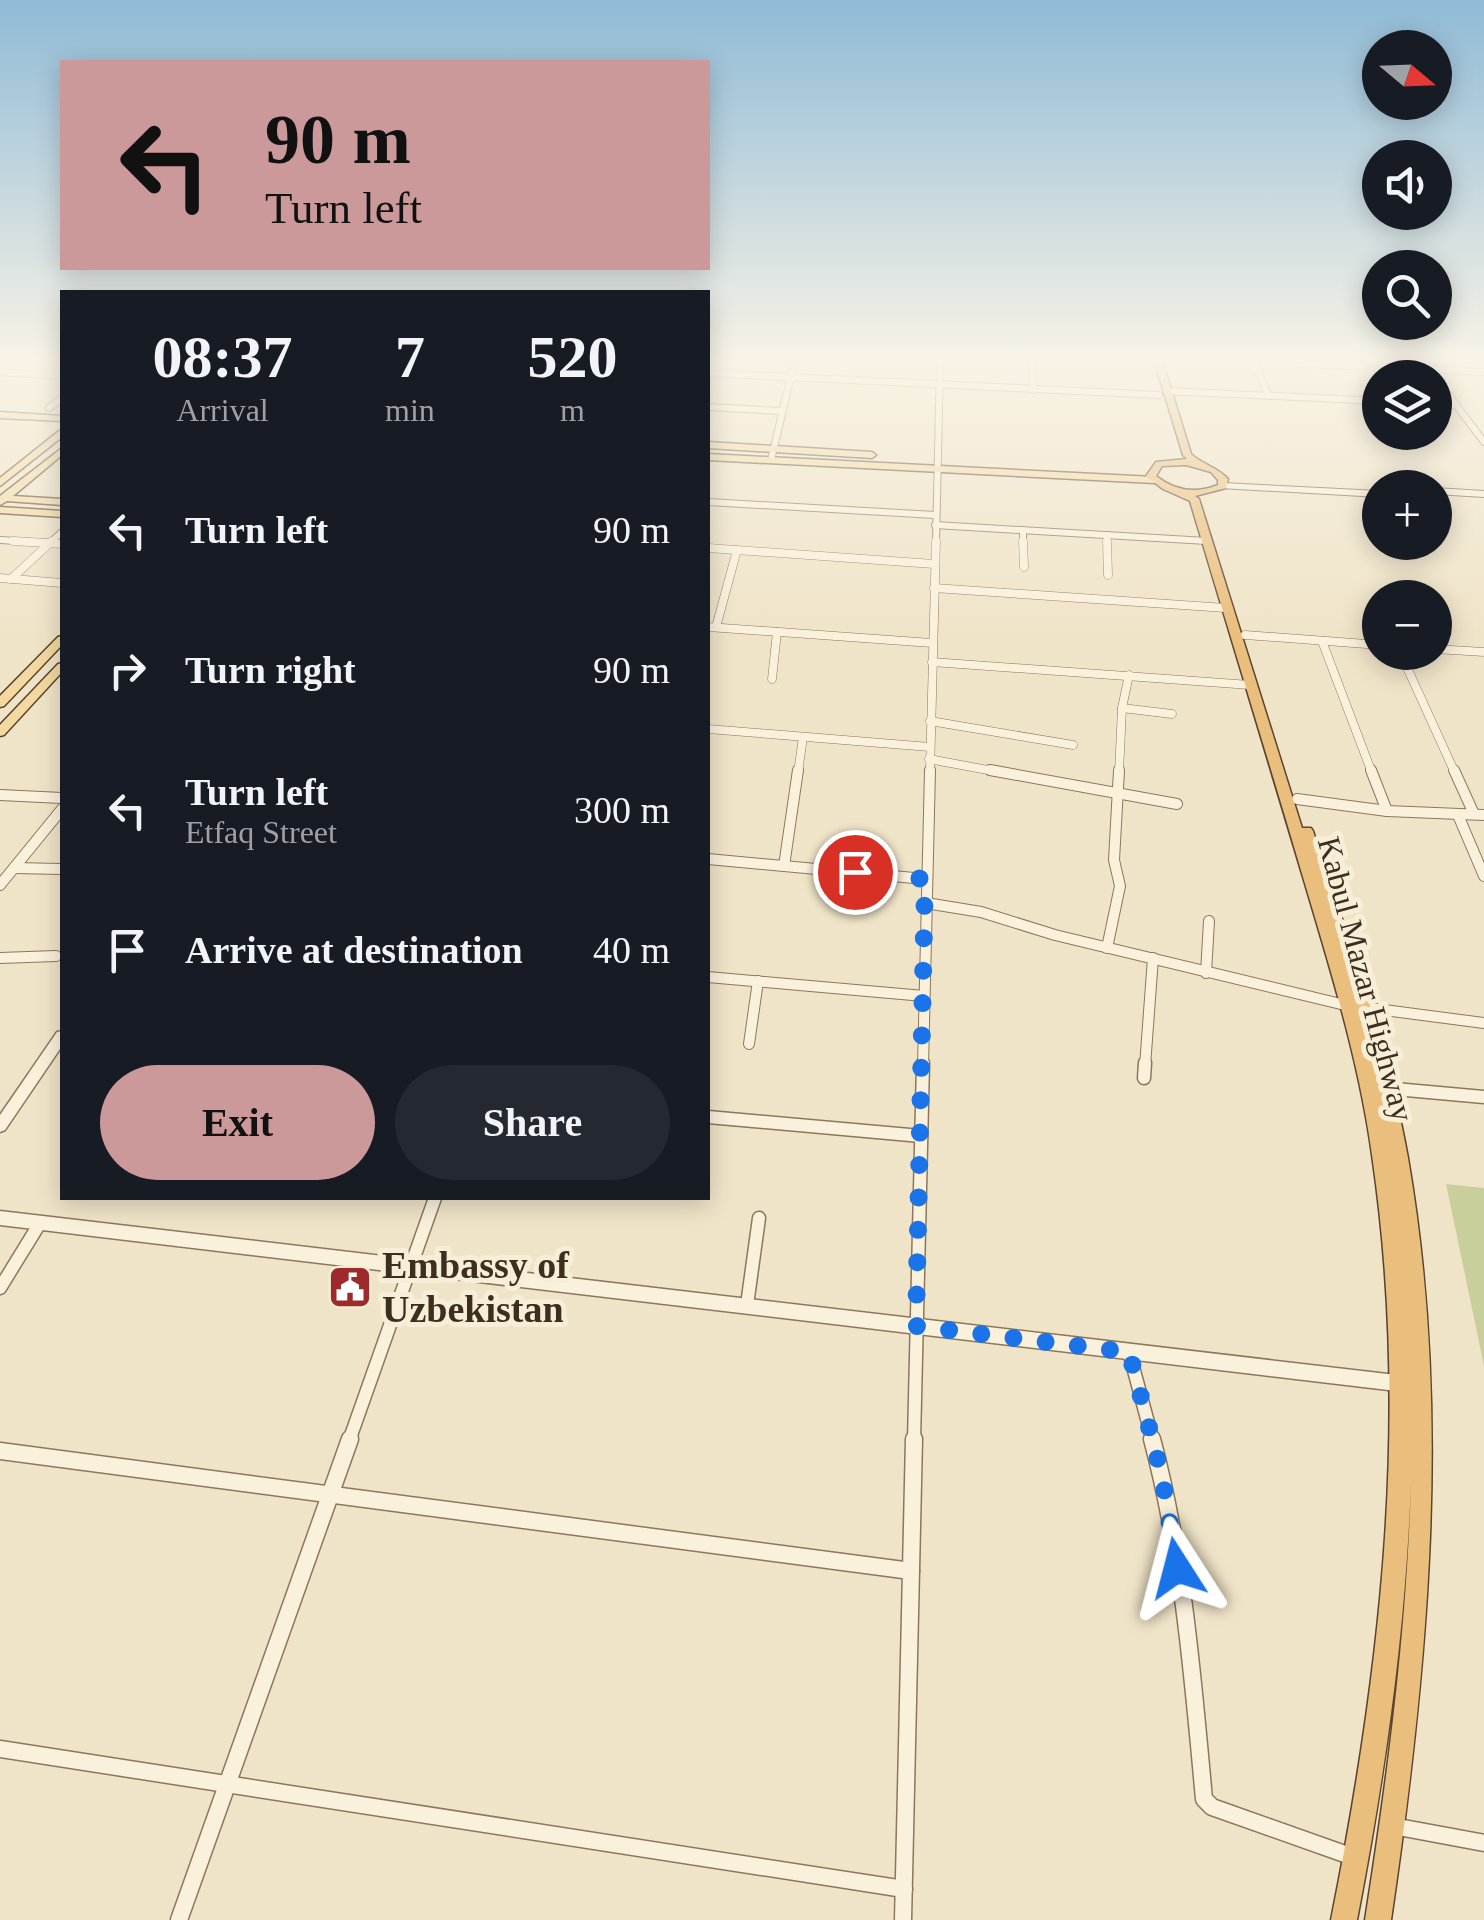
<!DOCTYPE html>
<meta charset="utf-8">
<style>
:root{--surface:#171b24;--page:#242831;--text:#f1f3f6;--muted:#9ea1a6;--accent:#cc999b}
body{margin:0;font-family:"Times New Roman",serif;background:var(--page);color:var(--text);height:100vh;display:flex;flex-direction:column;font-size:38px;white-space:nowrap}
*{box-sizing:border-box;margin:0}
p{font-size:32px;color:var(--muted)}
.icon{flex:none;width:55px;height:55px;fill:none;stroke:currentColor;stroke-width:2;stroke-linecap:round;stroke-linejoin:round}
.map{position:relative;flex:1;overflow:hidden}
.side{position:absolute;left:60px;top:290px;width:650px;height:910px;display:flex;flex-direction:column;background:var(--surface);border-radius:0px;box-shadow:0 5px 25px #0003}
.side>*{flex:none}
.top-card{position:absolute;left:60px;top:60px;width:650px;height:210px;border-radius:0px;box-shadow:0 5px 25px #0003;background:#cc999b;color:#111;overflow:hidden}
.needle{width:65px;rotate:109deg}
.fabs{position:absolute;left:1362px;top:30px;display:grid;gap:20px}
.fabs a{display:grid;place-items:center;width:90px;height:90px;border-radius:50%;background:var(--surface);box-shadow:0 5px 25px #0003;font-size:50px}
.pin{position:absolute;display:grid;place-items:center;width:85px;height:85px;color:#fff;margin:-42px;border:5px solid #fff;border-radius:50%;box-shadow:0 2px 10px #0007}
.me{position:absolute;width:110px;margin:-55px;rotate:351deg;stroke-linejoin:round;filter:drop-shadow(0 0 8px #0008)}
.turn{display:flex;align-items:center;gap:35px;height:210px;padding:0 40px;font-size:45px}
.turn .icon{width:130px;height:130px;stroke-width:2.5}
.turn b{display:block;font-size:70px;line-height:85px}
.eta{display:flex;justify-content:space-evenly;align-items:center;height:170px;text-align:center}
.eta b{font-size:60px;font-weight:600;line-height:70px}
.action{display:flex;gap:20px;margin-top:auto;padding:20px 40px}
.action a{flex:1;height:115px;border-radius:60px;background:var(--accent);color:#111;font-size:40px;font-weight:600;line-height:115px;text-align:center}
.action a+a{background:var(--page);color:var(--text)}
ul{padding:0;list-style:none}
li{display:flex;align-items:center;gap:30px;height:140px;padding:0 40px}
li div{flex:1}
li b{display:block;font-size:38px}
li em{font-style:normal}
.map>svg:first-child{display:block}
.green{fill:#c9cf9b}
.lines{fill:none;stroke-linecap:round;stroke-linejoin:round}
.minor-far4-casing{stroke:#8d765c;stroke-width:8}
.minor-far3-casing{stroke:#8d765c;stroke-width:9}
.minor-far2-casing{stroke:#8d765c;stroke-width:12}
.minor-far1-casing{stroke:#8d765c;stroke-width:15}
.minor-casing{stroke:#8d765c;stroke-width:19}
.tertiary-casing{stroke:#8d765c;stroke-width:3}
.secondary-casing{stroke:#6f573f;stroke-width:2}
.primary-casing{stroke:#5b4430;stroke-width:3}
.trunk-casing{stroke:#5b4430;stroke-width:3}
.minor-far4{stroke:#faf1dc;stroke-width:6}
.minor-far3{stroke:#faf1dc;stroke-width:8}
.minor-far2{stroke:#faf1dc;stroke-width:10}
.minor-far1{stroke:#faf1dc;stroke-width:12}
.minor{stroke:#faf1dc;stroke-width:16}
.tertiary{fill:#faf1dc;fill-rule:evenodd}
.secondary{fill:#faf1dc;fill-rule:evenodd}
.primary{fill:#f3d9a0;fill-rule:evenodd}
.trunk{fill:#eabe7c;fill-rule:evenodd}
.route{stroke:#1a73e8;stroke-width:18;stroke-dasharray:0 32.4}
.labels{text-anchor:middle;stroke-width:10;stroke-linejoin:round;paint-order:stroke}
.street-label{font-size:32px;fill:#3d2e20;stroke:#f7eed8}
.near-poi-label{font-size:38px;font-weight:bold;fill:#3d2e20;stroke:#f7eed8;text-anchor:start}
</style>
<div class="map">
<svg width="1484" height="1920" viewBox="0 0 1484 1920">
<rect width="100%" height="100%" fill="#f0e4c8"/>
<path class="green" d="M1446,1184L1484,1188V1366Z"/>
<g class="lines">
<g class="minor-far4-casing">
<g id="minor-far4">
<path d="M1031,363L1034,390"/>
<path d="M1254,363L1269,396"/>
<path d="M1283,363L1484,372"/>
<path d="M1428,368L1484,442"/>
<path d="M0,372L62,376"/>
<path d="M708,373L1159,395"/>
<path d="M1167,391L1380,401"/>
<path d="M1435,404L1456,405"/>
<path d="M708,407L782,411"/>
<path d="M49,408L62,398"/>
<path d="M771,460L794,363"/>
<path d="M708,502L935,515"/>
<path d="M935,525L1207,541"/>
<path d="M1023,530V543"/>
<path d="M1107,535V543"/>
<path d="M0,540L51,543"/>
<path d="M50,543L62,532"/>
<path d="M936,543L940,363"/>
</g>
</g>
<g class="minor-far3-casing">
<g id="minor-far3">
<path d="M13,541L62,544"/>
<path d="M1023,541L1024,567"/>
<path d="M1107,541L1108,575"/>
<path d="M708,548L934,564"/>
<path d="M0,578L62,583"/>
<path d="M11,579L52,541"/>
<path d="M934,588L1226,608"/>
<path d="M708,627L932,643"/>
<path d="M716,627L737,550"/>
<path d="M1245,635L1380,645"/>
<path d="M1322,641L1372,773"/>
<path d="M1435,649L1484,652"/>
<path d="M1400,652L1455,773"/>
<path d="M932,662L1250,685"/>
<path d="M772,679L777,632"/>
<path d="M1122,708L1172,714"/>
<path d="M930,721L1073,745"/>
<path d="M708,729L930,747"/>
<path d="M929,759L1004,773"/>
<path d="M798,773L803,737"/>
<path d="M930,773L936,541"/>
<path d="M1119,773L1122,708L1129,675"/>
</g>
</g>
<g class="minor-far2-casing">
<g id="minor-far2">
<path d="M990,770L1177,804"/>
<path d="M1371,770L1387,811"/>
<path d="M1454,770L1474,814"/>
<path d="M0,795L62,798"/>
<path d="M1297,799L1387,811L1484,815"/>
<path d="M1458,815L1484,876"/>
<path d="M708,859L925,879"/>
<path d="M784,866L798,770"/>
<path d="M14,868L62,869"/>
<path d="M0,885L62,809"/>
<path d="M926,903L981,912L1055,935L1349,1006"/>
<path d="M1107,948L1120,886L1114,860L1119,770"/>
<path d="M0,958L56,956"/>
<path d="M1206,973L1209,921"/>
<path d="M708,977L924,996"/>
<path d="M1361,1007L1484,1023"/>
<path d="M749,1044L758,981"/>
<path d="M923,1066L930,770"/>
<path d="M1145,1066L1153,958"/>
</g>
</g>
<g class="minor-far1-casing">
<g id="minor-far1">
<path d="M1144,1078L1145,1063"/>
<path d="M1384,1088L1484,1097"/>
<path d="M708,1117L921,1136"/>
<path d="M0,1288L40,1223"/>
<path d="M747,1305L759,1218"/>
<path d="M1129,1352L1153,1441"/>
<path d="M349,1441L435,1198"/>
<path d="M914,1441L923,1063"/>
</g>
</g>
<g class="minor-casing">
<g id="minor">
<path d="M1152,1439C1183,1555 1193,1679 1204,1799L1212,1807L1356,1858"/>
<path d="M0,1451L911,1571"/>
<path d="M0,1749L904,1889"/>
<path d="M1393,1826L1484,1843"/>
<path d="M179,1920L350,1439"/>
<path d="M903,1920L914,1439"/>
</g>
</g>
<g class="tertiary-casing">
<g id="tertiary">
<path d="M62,1031V1046L5,1130L0,1132V1115L57,1032Z"/>
<path d="M0,1211L1405,1376L1411,1378L1413,1384L1411,1390L1405,1392L0,1225Z"/>
</g>
</g>
<g class="secondary-casing">
<g id="secondary">
<path d="M1223,483L1380,491V497L1220,488V484Z"/>
<path d="M1435,488L1484,491V497L1435,494Z"/>
</g>
</g>
<g class="primary-casing">
<g id="primary">
<path d="M0,412L62,416V421L0,418Z"/>
<path d="M59,431H62V437L0,486V478Z"/>
<path d="M708,442L872,452L876,455L872,458L708,448Z"/>
<path d="M62,448V455L13,496L62,499V505L7,501L0,505V496Z"/>
<path d="M708,454L1154,477L1159,480L1154,483L708,460Z"/>
<path d="M0,507L62,511V517L0,513Z"/>
<path d="M62,636V645L4,706L0,707V696L58,637Z"/>
<path d="M62,663V672L4,735L0,736V725L58,664Z"/>
</g>
</g>
<g class="trunk-casing">
<path id="trunk" d="M1155,363H1163L1191,454C1203,465 1217,467 1228,479L1226,488L1195,496L1199,499L1302,828H1311L1313,831C1348,939 1388,1046 1408,1158C1452,1412 1428,1668 1391,1920H1365C1388,1774 1407,1629 1411,1481C1406,1629 1385,1775 1357,1920H1331C1382,1665 1410,1414 1372,1155C1359,1060 1330,968 1303,877C1266,751 1227,626 1190,501L1163,489L1146,476L1156,462L1187,459L1183,455ZM1186,465L1211,472L1218,480V485C1196,494 1175,491 1156,476L1162,466Z"/>
</g>
<use href="#minor-far4" class="minor-far4"/>
<use href="#minor-far3" class="minor-far3"/>
<use href="#minor-far2" class="minor-far2"/>
<use href="#minor-far1" class="minor-far1"/>
<use href="#minor" class="minor"/>
<use href="#tertiary" class="tertiary"/>
<use href="#secondary" class="secondary"/>
<use href="#primary" class="primary"/>
<use href="#trunk" class="trunk"/>
</g>
<linearGradient id="sky" x2="0" y2="1"><stop stop-color="#8fbad6"/><stop offset="0.57" stop-color="#f8f3e6"/><stop offset="1" stop-color="#f8f3e6" stop-opacity="0"/></linearGradient>
<rect width="1484" height="632" fill="url(#sky)"/>
<g class="lines">
<path class="route" d="M855,872L925,879L916,1326L1129,1352L1162,1476L1177,1568"/>
</g>
<defs>
<g id="civic-square" transform="scale(2.25)"><rect x="-9" y="-9" width="18" height="18" rx="4" fill="#9e2a2b" stroke="#f7eed8"/><path d="M-.6-6.5H3V-4.5H.6V-3L4-1V1h2V6H-6V1h2V-1L-.6-3ZM-1.2 2.5V6h2.4V2.5Z" fill="#fff"/></g>
</defs>
<g fill-rule="evenodd">
<use href="#civic-square" x="350" y="1287"/>
</g>
<g class="labels">
<g class="street-label">
<text transform="translate(1366 979) rotate(75)" y="11">Kabul Mazar Highway</text>
</g>
<g class="near-poi-label">
<text x="382" y="1278">Embassy of<tspan x="382" dy="44">Uzbekistan</tspan></text>
</g>
</g>
</svg>
<div class="fabs">
<a><svg class="needle" viewBox="-14 -14 28 28"><path d="M0-13l5 13h-10z" fill="#e53935"/><path d="M0 13l5-13h-10z" fill="#9ea1a6"/></svg></a>
<a><svg class="icon" aria-label="sound" viewBox="0 0 24 24"><path d="M4 9h4l5-4v14l-5-4H4zM17 9q2 3 0 6"/></svg></a>
<a><svg class="icon" aria-label="search" viewBox="0 0 24 24"><circle cx="10" cy="10" r="6"/><path d="M15 15l6 6"/></svg></a>
<a><svg class="icon" aria-label="layers" viewBox="0 0 24 24"><path d="M12 4l9 5-9 5-9-5zM3 14l9 5 9-5"/></svg></a>
<a>+</a>
<a>−</a>
</div>
<div class="pin" style="left:855px;top:872px;background:#d93025"><svg class="icon" aria-label="arrive" viewBox="0 0 24 24"><path d="M6 21V4h12l-3 4 3 4H6"/></svg></div>
<svg class="me" style="left:1177px;top:1568px" viewBox="-20 -20 40 40"><path d="M0-17L14 15 0 8-14 15z" fill="#1a73e8" stroke="#fff" stroke-width="4"/></svg>
<div class="top-card">
<div class="turn"><svg class="icon" aria-label="left" viewBox="0 0 24 24"><path d="M17 20v-9H6M10 6l-5 5 5 5"/></svg><div><b>90 m</b>Turn left</div></div>
</div>
<section class="side">
<div class="eta">
<div><b>08:37</b><p>Arrival</p></div>
<div><b>7</b><p>min</p></div>
<div><b>520</b><p>m</p></div>
</div>
<ul>
<li><svg class="icon" aria-label="left" viewBox="0 0 24 24"><path d="M17 20v-9H6M10 6l-5 5 5 5"/></svg><div><b>Turn left</b></div><em>90 m</em></li>
<li><svg class="icon" aria-label="right" viewBox="0 0 24 24"><path d="M7 20v-9h11M14 6l5 5-5 5"/></svg><div><b>Turn right</b></div><em>90 m</em></li>
<li><svg class="icon" aria-label="left" viewBox="0 0 24 24"><path d="M17 20v-9H6M10 6l-5 5 5 5"/></svg><div><b>Turn left</b><p>Etfaq Street</p></div><em>300 m</em></li>
<li><svg class="icon" aria-label="arrive" viewBox="0 0 24 24"><path d="M6 21V4h12l-3 4 3 4H6"/></svg><div><b>Arrive at destination</b></div><em>40 m</em></li>
</ul>
<div class="action"><a>Exit</a><a>Share</a></div>
</section>
</div>
